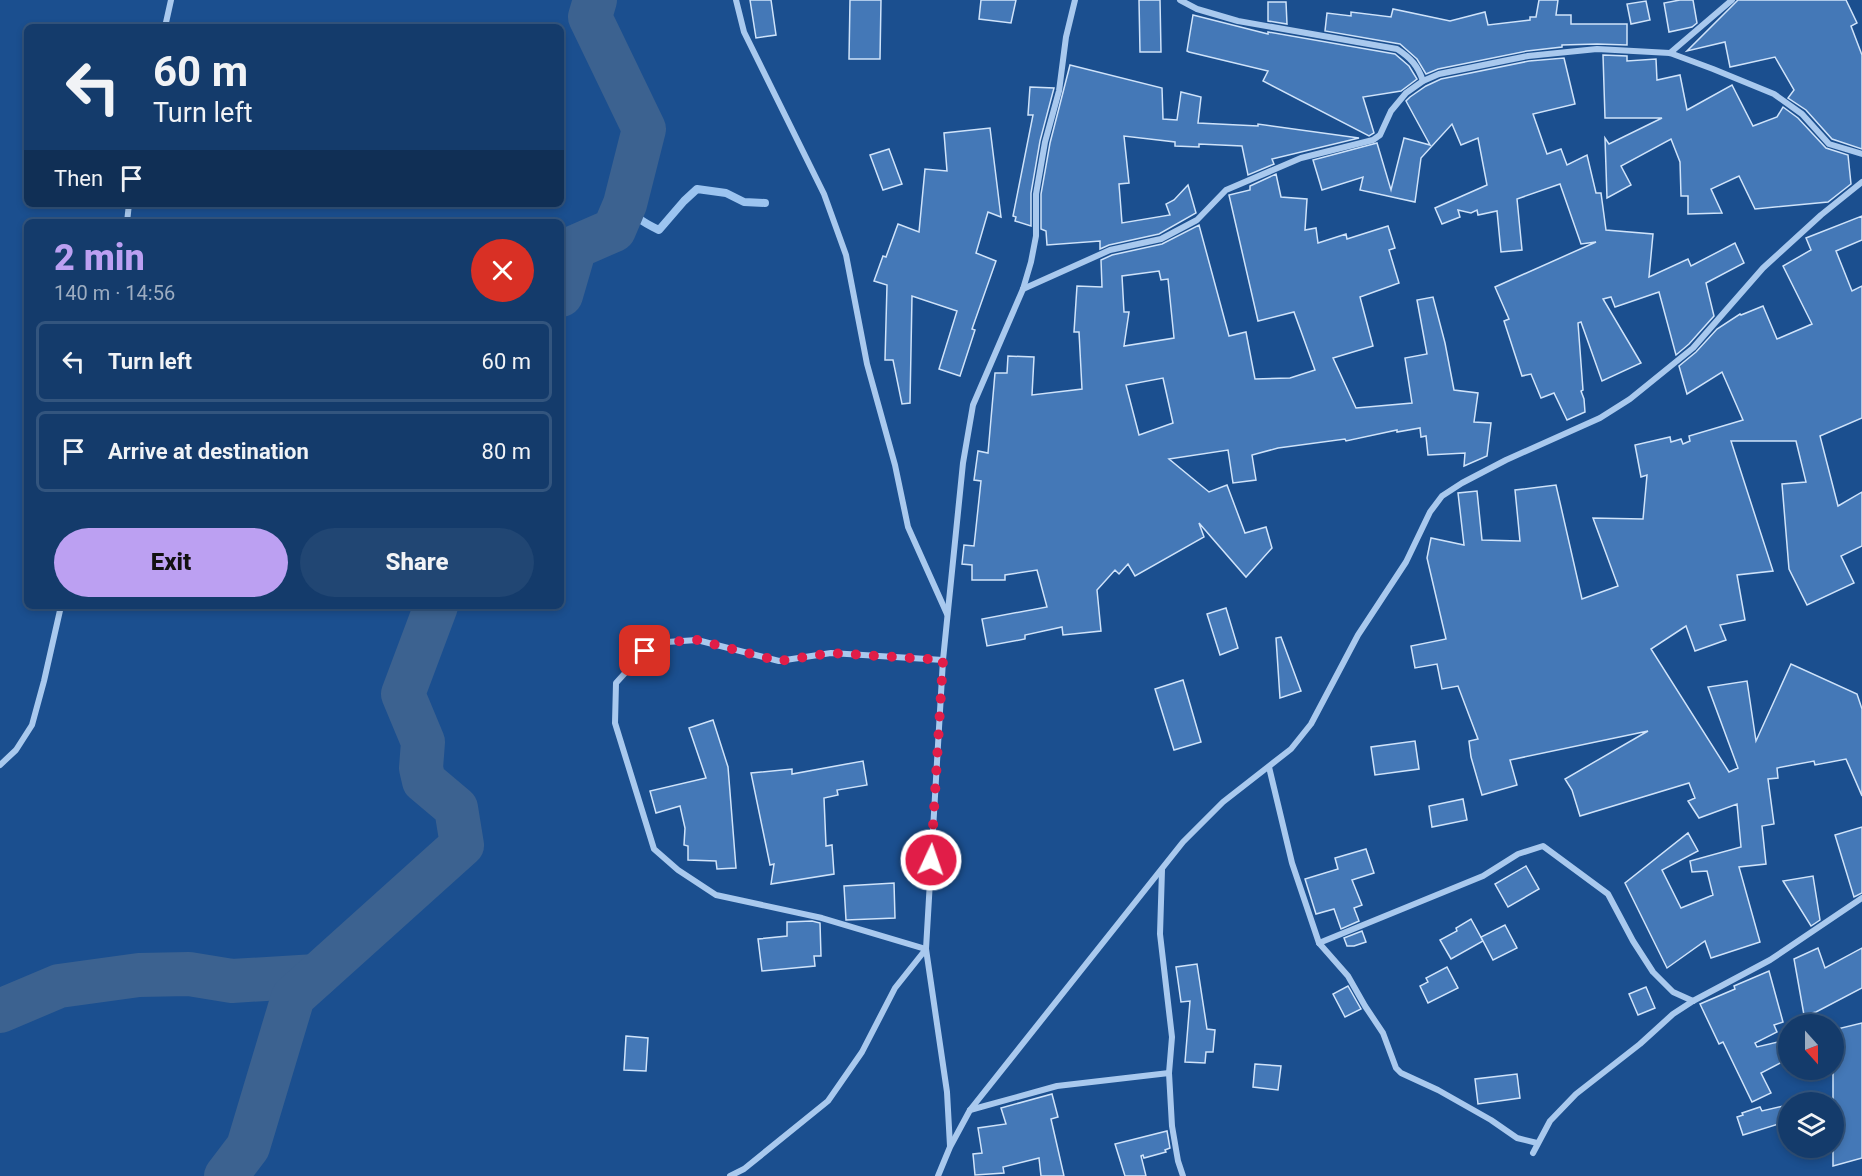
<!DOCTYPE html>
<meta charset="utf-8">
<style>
:root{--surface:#143b6b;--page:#214673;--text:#f1f3f6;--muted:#9dadc1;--line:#33557e;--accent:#bca0f2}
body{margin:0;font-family:Roboto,sans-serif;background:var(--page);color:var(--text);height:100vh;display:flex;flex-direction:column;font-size:22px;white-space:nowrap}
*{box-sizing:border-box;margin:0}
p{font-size:20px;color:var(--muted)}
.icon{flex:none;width:33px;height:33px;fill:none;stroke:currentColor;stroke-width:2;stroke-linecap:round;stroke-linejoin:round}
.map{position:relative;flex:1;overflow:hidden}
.side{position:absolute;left:24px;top:219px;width:540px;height:390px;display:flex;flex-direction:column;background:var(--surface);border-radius:9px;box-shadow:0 3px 9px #0003,0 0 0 2px var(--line)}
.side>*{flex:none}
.hud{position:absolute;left:24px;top:24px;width:540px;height:183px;border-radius:9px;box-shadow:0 3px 9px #0003,0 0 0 2px var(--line);background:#143b6b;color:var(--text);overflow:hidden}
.needle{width:39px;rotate:159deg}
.buttons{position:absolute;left:1778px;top:1014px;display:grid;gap:12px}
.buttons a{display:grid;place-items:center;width:66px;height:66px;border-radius:50%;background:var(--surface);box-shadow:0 3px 9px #0003,0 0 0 2px var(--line);font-size:30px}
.pin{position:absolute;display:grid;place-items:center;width:51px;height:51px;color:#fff;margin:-26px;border-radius:12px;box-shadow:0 3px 9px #0006}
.me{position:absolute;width:66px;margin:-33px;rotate:3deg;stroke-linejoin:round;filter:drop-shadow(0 0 4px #0008)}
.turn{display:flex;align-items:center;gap:21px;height:126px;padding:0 30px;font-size:27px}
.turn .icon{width:78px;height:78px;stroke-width:2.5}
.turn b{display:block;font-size:42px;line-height:51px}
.then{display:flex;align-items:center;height:57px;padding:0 30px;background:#0003;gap:12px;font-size:22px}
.round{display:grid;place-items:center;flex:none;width:63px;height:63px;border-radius:32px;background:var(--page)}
.headline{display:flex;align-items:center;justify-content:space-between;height:102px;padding:0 30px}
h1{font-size:36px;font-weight:800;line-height:45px;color:var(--accent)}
.primary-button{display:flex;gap:12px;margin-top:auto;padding:12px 30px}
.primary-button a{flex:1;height:69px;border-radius:36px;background:var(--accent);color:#111;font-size:24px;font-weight:800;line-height:69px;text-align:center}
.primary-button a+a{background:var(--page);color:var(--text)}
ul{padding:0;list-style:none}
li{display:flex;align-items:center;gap:18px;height:81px;margin:0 12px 9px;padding:0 18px;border:3px solid var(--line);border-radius:9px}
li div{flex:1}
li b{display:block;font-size:22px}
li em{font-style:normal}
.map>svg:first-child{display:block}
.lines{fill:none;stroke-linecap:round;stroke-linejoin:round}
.stream{stroke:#9cc4f0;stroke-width:8}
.river{stroke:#3c6290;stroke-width:44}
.building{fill:#4478b7;stroke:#cfe3fa;stroke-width:1.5;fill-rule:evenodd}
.street{stroke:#a9c9ee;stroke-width:6}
.route{stroke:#e11d48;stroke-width:10;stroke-dasharray:0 18}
</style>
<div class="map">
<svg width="1862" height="1176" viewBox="0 0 1862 1176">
<rect width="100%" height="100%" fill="#1b4f8f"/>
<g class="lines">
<path class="stream" d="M625,204C632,216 646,224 659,230L684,201L697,189L726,193L744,202L765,203"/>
<g class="river">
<path d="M561,295L575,247L614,230L625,204L644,129L590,17L595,0"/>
<path d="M0,1011L59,986L139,975L189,974L232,981L316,976"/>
<path d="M226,1176L248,1147L293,997L462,845L456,808L424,781L421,768L423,742L403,694L436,606"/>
</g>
</g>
<g class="building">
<path d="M750,0H771L776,35L756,38Z"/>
<path d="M850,0H881L880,59H849Z"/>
<path d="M981,0H1016L1011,23L979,19Z"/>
<path d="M1139,0H1160L1161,52H1140Z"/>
<path d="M1539,0H1558L1556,15H1571V24H1627V45L1597,44L1562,45V47L1527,51L1438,69L1426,74L1417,59L1400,44L1325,31L1327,13L1351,16V12L1391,17L1393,9L1450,21L1485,12L1488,25L1530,20V17H1536Z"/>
<path d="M1680,0H1693L1697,23L1692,27L1669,32L1664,3Z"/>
<path d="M1738,0H1846L1857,23L1851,26L1862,55V149L1832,139L1806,110L1788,98L1794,90L1775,57L1730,67L1725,42L1687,51Z"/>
<path d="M1646,1L1650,20L1631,24L1627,4Z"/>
<path d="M1268,2H1286L1287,24L1268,21Z"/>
<path d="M1193,15L1268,34V32L1395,54L1409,66L1417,79L1401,91L1363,97L1374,133L1369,136L1263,81L1268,71L1189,52L1187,51Z"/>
<path d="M1603,55L1627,56V61L1656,59L1657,80L1680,75L1687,110L1732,85L1753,126L1777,117L1783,107L1798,118L1826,148L1848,155L1851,184L1828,202L1755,209L1739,176L1711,189L1722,213L1688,214V196H1681L1680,162L1671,139L1621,166L1631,185L1607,198L1605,138L1609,144L1662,118H1605Z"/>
<path d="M1564,58L1575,104L1533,114L1547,154L1561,149L1567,165L1587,155L1596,193H1601L1606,230L1653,234L1649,277L1688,259L1691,266L1735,243L1744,263L1706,283L1714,316L1689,344L1676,355L1659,292L1615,307L1611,297L1603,299L1641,363L1602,381L1581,322L1578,323L1583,390L1581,391L1584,399L1585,412L1567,420L1554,393L1541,398L1531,374L1522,376L1504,321L1509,319L1495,287L1596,242L1581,244L1560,184L1517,199L1522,250L1501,252L1497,211L1478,215L1477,210L1471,213L1458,210L1460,217L1442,224L1435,208L1487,185L1478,138L1461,145L1452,124L1421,158L1415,202L1360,190L1363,177L1322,190L1313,160L1377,143L1391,190L1404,138L1430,145L1406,101L1410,97L1426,86L1441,79L1529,61Z"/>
<path d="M1070,65L1162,88L1163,119L1177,120L1181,92L1201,97L1198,123L1258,126V124L1359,138L1272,159L1274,164L1248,175L1242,146L1199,144V147L1175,146V142L1124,136L1129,183L1119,184L1122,223L1170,215L1166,204L1174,200L1188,185L1196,213L1159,234L1109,245L1100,249V241L1047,245L1046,231L1041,229V194L1050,143Z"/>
<path d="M1030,87L1054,88L1040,141L1031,193V226L1015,221L1016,217L1013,216L1033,115H1028Z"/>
<path d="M990,128L1001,217L988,212L976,253L996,261L972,329L975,330L960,376L939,369L957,311L912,296L910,403L902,404L893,360H885L887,285L874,281L883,256L886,257L898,224L919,232L925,169L947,171L944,133Z"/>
<path d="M889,149L902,184L883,190L870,155Z"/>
<path d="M1276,174L1281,197L1307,199L1305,230L1316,228L1318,243L1346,234L1347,239L1388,226L1395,248L1389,250L1399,283L1360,297L1373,346L1333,358L1356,408L1412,403L1405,358L1427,354L1417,300L1433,297L1445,343L1454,390L1478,393L1474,422L1491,423L1487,456L1464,466L1465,453L1428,455L1426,436L1421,437L1420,428L1397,432V430L1346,441L1345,439L1278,448L1252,455L1256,480L1233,483L1228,450L1169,459L1209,492L1227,485L1245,533L1266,527L1272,548L1246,577L1199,523L1204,537L1135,576L1128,564L1119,574L1115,570L1097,590L1101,631L1063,635L1062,627L1025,635V639L987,646L982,619L1047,607L1037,570L1005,575V580H972V565L962,564L964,545L974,546L981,481L974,480L978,451L988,453L995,373H1007L1008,356L1034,357L1032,395L1082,389L1079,332H1074L1077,286L1102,287L1101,260L1112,255L1162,244L1199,225L1229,336L1246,332L1255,379L1290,378L1315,370L1294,312L1258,321L1229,195L1250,190V186ZM1159,271L1161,280L1168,279L1174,338L1124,346L1129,312H1124L1122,276ZM1163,378L1173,423L1139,435L1126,385Z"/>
<path d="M1862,216V240L1836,251L1852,291L1862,286V418L1820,436L1838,506L1862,492V546L1841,556L1854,583L1807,605L1789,569L1782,484L1806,482L1796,441H1731L1773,571L1737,575L1745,620L1720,625L1726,640L1695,651L1686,626L1651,649L1729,772L1738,768L1708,687L1747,681L1756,741L1791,664L1857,694L1862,709V796L1846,759L1815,765L1814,761L1777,768L1778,778L1768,779L1774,824L1762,826L1766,864L1739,867L1760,942L1711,958L1705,941L1667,968L1625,883L1688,833L1698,851L1662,870L1681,908L1713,895L1707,871L1692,872L1690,861L1741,847L1737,804L1699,818L1688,801L1695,798L1689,783L1580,816L1572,790L1565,779L1648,731L1510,760L1517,785L1482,795L1471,757L1469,741L1478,739L1458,686L1442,689L1437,664L1415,668L1411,646L1446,639L1427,558L1431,538L1464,545L1458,493L1477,491L1482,540L1520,541L1515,490L1556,485L1582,599L1618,586L1593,518L1643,519L1647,475L1641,477L1635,445L1670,437L1671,442L1681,439L1683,444L1690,441L1689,436L1743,420L1722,372L1687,394L1679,366L1696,352L1717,329L1740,314L1741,315L1763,306L1777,339L1812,324L1783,266L1811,250L1806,238Z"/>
<path d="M1226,608L1238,648L1220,655L1207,614Z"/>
<path d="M1281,637L1301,691L1280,698L1276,638Z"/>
<path d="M1183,680L1201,742L1174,750L1155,689Z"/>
<path d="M713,720L728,767L736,868L717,869L716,861L688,860V846L684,845L685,828L680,806L656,813L650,791L706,778L689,728Z"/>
<path d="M1415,741L1419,769L1375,775L1371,747Z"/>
<path d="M863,761L867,785L837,790L838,795L824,798L826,846L832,845L834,874L771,884L774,864L770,865L751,773L792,769V774Z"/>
<path d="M1463,799L1467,820L1432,827L1429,806Z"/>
<path d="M1862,827V893L1854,897L1835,835Z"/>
<path d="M1366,849L1374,873L1352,880L1362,905L1354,908L1359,921L1341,929L1334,909L1316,914L1305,879L1338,869L1335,858Z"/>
<path d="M1526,866L1539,889L1508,907L1495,884Z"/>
<path d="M1813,876L1820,920L1811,926L1783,881Z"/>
<path d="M894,883L895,918L846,920L844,886Z"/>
<path d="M1471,919L1483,941L1451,959L1440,940L1457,931L1456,928Z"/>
<path d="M812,921L820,923L821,956H814L815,966L762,971L758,939L787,936V922Z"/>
<path d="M1505,925L1517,948L1493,960L1481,937Z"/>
<path d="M1362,931L1366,942L1354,946H1347L1344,938Z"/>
<path d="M1818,948L1825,968L1862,948V988L1816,1012L1804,1015L1794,959Z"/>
<path d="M1197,964L1207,1029L1215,1030L1213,1052H1206L1205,1063L1185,1062L1190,1001L1181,1002L1176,967Z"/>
<path d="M1447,967L1458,988L1428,1003L1420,986L1428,982L1426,978Z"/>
<path d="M1769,971L1783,1022L1774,1025L1777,1032L1755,1043L1757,1047L1782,1041L1788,1054V1059L1761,1073L1771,1093L1752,1102L1723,1042L1719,1044L1700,1004L1735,989L1734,986Z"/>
<path d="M1348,986L1361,1009L1345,1017L1333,994Z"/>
<path d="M1646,987L1655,1008L1638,1015L1629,994Z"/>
<path d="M1862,1023V1158L1833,1166V1030Z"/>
<path d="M626,1036L648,1038L646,1071L624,1070Z"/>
<path d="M1255,1064L1281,1066L1278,1090L1253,1087Z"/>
<path d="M1517,1074L1520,1098L1478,1104L1475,1079Z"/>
<path d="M1052,1094L1058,1117L1051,1119L1064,1176H1041L1039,1158L1003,1167L1004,1173L975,1175L973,1154L982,1153L978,1128L1006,1124L1001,1108Z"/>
<path d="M1788,1105V1121L1743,1135L1737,1117L1743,1115L1742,1113L1760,1107L1762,1111Z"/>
<path d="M1167,1131L1170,1148L1165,1150L1166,1152L1144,1158L1143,1155L1141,1156L1146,1176H1125L1115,1144Z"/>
</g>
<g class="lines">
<g class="street">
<path d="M736,0L744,32L824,194L846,255L867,364L895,465L908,527L947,614"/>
<path d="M1180,0L1197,9L1238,21L1397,49C1411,58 1418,66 1423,81"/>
<path d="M165,27L171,0"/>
<path d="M1670,53L1732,0"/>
<path d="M127,222L129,204"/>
<path d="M1023,289L1110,250L1161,239L1197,220L1226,190L1301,158L1373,140L1380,135L1391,111L1406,93L1423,81L1439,74L1528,56L1597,49L1670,53L1713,69L1774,94L1802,114L1829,144L1862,154"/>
<path d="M0,765L16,750L32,725L44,681L61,606"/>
<path d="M1269,767L1292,863L1319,943L1348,976L1365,1006L1383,1033L1396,1068L1401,1073L1438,1090L1491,1120L1517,1138L1537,1143"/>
<path d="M1162,870L1160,934L1172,1037L1169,1073L1172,1126L1178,1161L1183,1176"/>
<path d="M1319,943L1483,876L1518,854L1543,846L1608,894L1633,941L1653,972L1673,992L1693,1001"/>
<path d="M970,1110L1057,1086L1169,1073"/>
<path d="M950,1146L947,1092L926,949L943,660L963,463L973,405L1023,289L1031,262L1036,236V194L1045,142L1059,91L1066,37L1075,0"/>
<path d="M1533,1153L1550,1121L1576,1094L1640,1044L1673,1014L1693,1001L1770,960L1862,898"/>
<path d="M730,1176L744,1169L828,1101L862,1052L895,988L926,949L822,918L716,895L678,870L654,849L615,723L616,683L645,651L667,642L697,640L779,661L831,653L943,660"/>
<path d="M938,1176L950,1147L970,1110L1183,842L1223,802L1291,749L1311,724L1358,635L1406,562L1430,512L1442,496L1462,483L1506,460L1600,418L1630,399L1693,348L1763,268L1821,215L1862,182"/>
</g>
</g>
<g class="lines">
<path class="route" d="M645,651L667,642L697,640L779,661L831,653L943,660L931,860"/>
</g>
</svg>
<div class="buttons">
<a><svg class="needle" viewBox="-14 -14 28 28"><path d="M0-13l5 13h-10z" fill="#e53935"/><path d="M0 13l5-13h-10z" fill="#9dadc1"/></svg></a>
<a><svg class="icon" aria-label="layers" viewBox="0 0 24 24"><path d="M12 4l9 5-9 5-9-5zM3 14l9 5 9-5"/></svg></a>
</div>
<div class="pin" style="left:645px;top:651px;background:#d93025"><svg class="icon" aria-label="arrive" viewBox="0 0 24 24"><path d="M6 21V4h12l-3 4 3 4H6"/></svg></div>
<svg class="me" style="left:931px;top:860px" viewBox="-20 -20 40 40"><circle r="17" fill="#e11d48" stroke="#fff" stroke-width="3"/><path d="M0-11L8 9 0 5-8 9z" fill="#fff"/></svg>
<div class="hud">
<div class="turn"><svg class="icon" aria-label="left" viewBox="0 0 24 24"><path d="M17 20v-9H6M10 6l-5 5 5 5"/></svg><div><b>60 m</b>Turn left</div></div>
<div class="then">Then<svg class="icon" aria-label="arrive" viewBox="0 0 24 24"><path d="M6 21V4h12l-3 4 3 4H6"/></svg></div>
</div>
<section class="side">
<div class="headline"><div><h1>2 min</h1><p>140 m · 14:56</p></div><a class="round" style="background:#d93025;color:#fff"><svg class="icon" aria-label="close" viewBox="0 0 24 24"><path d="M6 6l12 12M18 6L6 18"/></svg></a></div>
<ul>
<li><svg class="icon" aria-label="left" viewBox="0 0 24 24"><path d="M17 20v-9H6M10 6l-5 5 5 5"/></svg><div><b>Turn left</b></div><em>60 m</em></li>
<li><svg class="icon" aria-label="arrive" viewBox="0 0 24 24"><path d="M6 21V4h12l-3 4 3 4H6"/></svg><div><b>Arrive at destination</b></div><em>80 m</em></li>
</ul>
<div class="primary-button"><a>Exit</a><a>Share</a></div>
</section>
</div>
